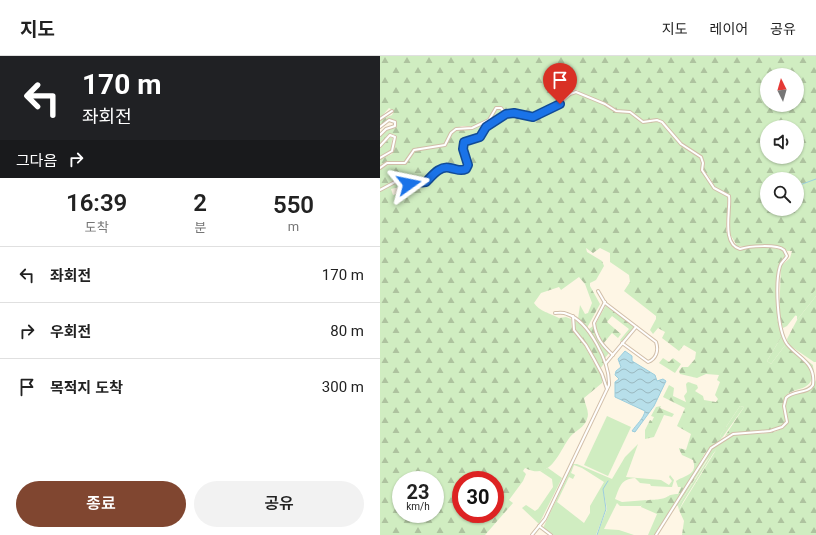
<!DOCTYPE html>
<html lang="ko">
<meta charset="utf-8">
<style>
:root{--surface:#fff;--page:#f2f2f2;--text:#222;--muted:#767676;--line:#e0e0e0;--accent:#804630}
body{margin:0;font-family:Roboto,"Noto Sans KR",sans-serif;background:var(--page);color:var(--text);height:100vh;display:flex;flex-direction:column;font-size:15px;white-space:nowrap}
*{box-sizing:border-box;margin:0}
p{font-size:13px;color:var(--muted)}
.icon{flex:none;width:22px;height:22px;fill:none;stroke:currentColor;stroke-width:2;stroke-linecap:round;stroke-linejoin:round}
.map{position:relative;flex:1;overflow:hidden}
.drawer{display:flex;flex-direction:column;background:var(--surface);width:380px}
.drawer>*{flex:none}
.hud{background:#202124;color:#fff;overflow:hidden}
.needle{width:26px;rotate:355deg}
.tools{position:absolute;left:380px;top:12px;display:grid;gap:8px}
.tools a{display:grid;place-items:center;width:44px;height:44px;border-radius:50%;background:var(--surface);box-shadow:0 1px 3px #0004;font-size:20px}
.speed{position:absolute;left:12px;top:415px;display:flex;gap:8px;font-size:20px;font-weight:700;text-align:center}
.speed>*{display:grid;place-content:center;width:52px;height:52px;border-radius:50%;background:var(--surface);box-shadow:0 1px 3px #0004;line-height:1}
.speed small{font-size:10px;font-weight:400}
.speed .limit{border:6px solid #d22;background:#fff;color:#111}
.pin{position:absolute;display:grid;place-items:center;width:34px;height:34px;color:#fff;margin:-41px -17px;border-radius:50% 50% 50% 0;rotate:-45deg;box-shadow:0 0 4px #0007}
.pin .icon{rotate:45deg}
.me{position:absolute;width:44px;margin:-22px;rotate:78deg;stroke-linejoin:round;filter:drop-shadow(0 0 3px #0008)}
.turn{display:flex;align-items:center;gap:14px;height:84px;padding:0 16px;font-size:18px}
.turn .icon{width:52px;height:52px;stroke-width:2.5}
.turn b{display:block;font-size:28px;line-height:34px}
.then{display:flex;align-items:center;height:38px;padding:0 16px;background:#0003;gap:8px;font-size:15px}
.eta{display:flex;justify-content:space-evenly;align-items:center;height:68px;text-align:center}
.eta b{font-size:24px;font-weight:600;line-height:28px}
.button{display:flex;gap:8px;margin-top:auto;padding:8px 16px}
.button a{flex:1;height:46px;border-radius:24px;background:var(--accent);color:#fff;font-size:16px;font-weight:600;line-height:46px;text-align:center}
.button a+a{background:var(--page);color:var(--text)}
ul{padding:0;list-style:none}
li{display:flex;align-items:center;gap:12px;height:56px;padding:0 16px;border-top:1px solid var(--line)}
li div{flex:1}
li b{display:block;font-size:15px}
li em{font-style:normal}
header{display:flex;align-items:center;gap:24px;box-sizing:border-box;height:56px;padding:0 20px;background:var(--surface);border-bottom:1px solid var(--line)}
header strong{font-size:19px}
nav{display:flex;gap:22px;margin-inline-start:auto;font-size:14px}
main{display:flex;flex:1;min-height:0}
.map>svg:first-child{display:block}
.grass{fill:#d0edc1;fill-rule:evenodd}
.forest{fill:url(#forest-firs);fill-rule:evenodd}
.water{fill:url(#water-waves);stroke:#9ccedd}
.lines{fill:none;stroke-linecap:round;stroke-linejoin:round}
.stream{stroke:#9ccedd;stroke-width:1}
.minor-casing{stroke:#d1bea9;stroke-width:4}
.minor{stroke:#fff;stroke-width:2}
.route-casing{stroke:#114b97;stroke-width:10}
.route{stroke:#1a73e8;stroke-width:7}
</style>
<header>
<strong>지도</strong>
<nav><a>지도</a><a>레이어</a><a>공유</a></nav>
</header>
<main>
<section class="drawer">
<div class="hud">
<div class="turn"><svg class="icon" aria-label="left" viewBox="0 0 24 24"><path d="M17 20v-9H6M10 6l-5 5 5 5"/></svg><div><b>170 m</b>좌회전</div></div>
<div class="then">그다음<svg class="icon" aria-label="right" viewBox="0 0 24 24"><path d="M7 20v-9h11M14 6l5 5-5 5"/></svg></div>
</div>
<div class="eta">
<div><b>16:39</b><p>도착</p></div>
<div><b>2</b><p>분</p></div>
<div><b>550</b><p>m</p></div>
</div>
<ul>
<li><svg class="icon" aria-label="left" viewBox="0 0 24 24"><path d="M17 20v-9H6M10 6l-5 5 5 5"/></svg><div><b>좌회전</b></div><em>170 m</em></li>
<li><svg class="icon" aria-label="right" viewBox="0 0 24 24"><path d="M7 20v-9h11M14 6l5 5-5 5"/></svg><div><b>우회전</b></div><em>80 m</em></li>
<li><svg class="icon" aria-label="arrive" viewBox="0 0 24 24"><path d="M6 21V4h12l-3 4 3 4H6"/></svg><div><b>목적지 도착</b></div><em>300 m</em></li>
</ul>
<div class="button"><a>종료</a><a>공유</a></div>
</section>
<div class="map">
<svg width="436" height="479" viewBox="0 0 436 479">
<defs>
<pattern id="forest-firs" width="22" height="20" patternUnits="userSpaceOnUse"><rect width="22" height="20" fill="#d0edc1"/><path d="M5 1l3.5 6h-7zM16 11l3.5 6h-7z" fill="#aec39f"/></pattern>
<pattern id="water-waves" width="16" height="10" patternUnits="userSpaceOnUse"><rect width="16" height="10" fill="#b7dfea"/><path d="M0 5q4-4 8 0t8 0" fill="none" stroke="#9ab8bf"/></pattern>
</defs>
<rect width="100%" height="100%" fill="#fef6e5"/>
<g class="grass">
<path d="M436,233V240L417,264V260L414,259Z"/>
<path d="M403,278L406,288L391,308L387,305Z"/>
<path d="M360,350L364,351L342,382L340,380Z"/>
<path d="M227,360L251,371L228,420L204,409Z"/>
<path d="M258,388L246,421L281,424L289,429L292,425L289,421L290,419L294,424L292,431H290L271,430L270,428L260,427L255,422C241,423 240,430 235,443L242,446L267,444L261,450H240L237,447L224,473L239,474L254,479H217L227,453L223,433L228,424L223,433L226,453L216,479H172L163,472L193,408H197L232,423L245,401ZM194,409L202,412L224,426L210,450V457L204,467L177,446L189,421L193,423L195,419L191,417Z"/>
<path d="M336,393L303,446L299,454L298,450L334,394Z"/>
<path d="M168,412L182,422L159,468L142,452L146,449L155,455L158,453L173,431L172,423L160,415Z"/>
</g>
<g class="forest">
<path d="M0,0H436V233L407,270L403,272L399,260L401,210L410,202L412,195H407C399,184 369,193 357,190L349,176V139L336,133L330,122L323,114L324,105L321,100L302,87L280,63L263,65L251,55H237L199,36L198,34H191L178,48L159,59L150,60L117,51L108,63L94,70H82L74,73L64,88L33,94L23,107L8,106L0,111V103L12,98L16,83L14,78H9L0,89V80L6,73L15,70L16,68L15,64L9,63L0,70V64L12,59L14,55L9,52L0,62ZM387,19H417V49H387ZM387,71H417V101H387ZM387,123H417V153H387Z"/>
<path d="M193,38H198L224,49L235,56H249L263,66L276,65L280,67L301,88L320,101L322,117L330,125L333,132L348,141L346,175L354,191C360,195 364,192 370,191C377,190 398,192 404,195L405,201L399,210L397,253V263L403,278L387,305L391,308L406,288L433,309C436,342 409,327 404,344C401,351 406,358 406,366C395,382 361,372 345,380L364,351L360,350L340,380L342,382L325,397L314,417L275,479H268L277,458L261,451C264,441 273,445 280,443C289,442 287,438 298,438L301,431H298L296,425C305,419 318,419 313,404L302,399L299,393V392L306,394L311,378L297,370L305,352L283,341L289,329L294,332L293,340L306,346L304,340L307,336L306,328L308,326L317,329L318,332L315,335L323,340L324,344L336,346L338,343L335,339L340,326L337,324L339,319L326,318L317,322L300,318L299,315L302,311H308L315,303L316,296L304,289L299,295L282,282L285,276L278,272L273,278L270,274L276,263V260L244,235L250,226L249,219L230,206V197L220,192L213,197L206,192L207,196L222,205L224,210L216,224L210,227V230L220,248L207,272L198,263L200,249L205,258L208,257L212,247L205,228L199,221L181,234L179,231L161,237L154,247C159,255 171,258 179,262L186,261L191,263L192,274L204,289L222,321V327L204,342C205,349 210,356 207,363C205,371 195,375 190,381C178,397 171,425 145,412L143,415L146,418L143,425L129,444L133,447L105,479H0V135L14,127H21L23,130L11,133L13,139L21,137L20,132L25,128C29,131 29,130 34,129C50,127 46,122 57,116C71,110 78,119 88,113C91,104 80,95 86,86L101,81C109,71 121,57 136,59C143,60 150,64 157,61C172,56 180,45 193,38ZM21,424H55V458H21ZM81,424H115V458H81Z"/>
<path d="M120,52L123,55L122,59L106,70L99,80L83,85L82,88L87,109L84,113L65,111L52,117L43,126L38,125L36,119L30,120L31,123L13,125L0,133V113L10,108H25L34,95L54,90L66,91L71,78L76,74L92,73L109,65L115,56Z"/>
<path d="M14,81L12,83L11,94L0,101V91L10,82Z"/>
<path d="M436,240V306H434L409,289L407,283L417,264Z"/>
<path d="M226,249L253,269V272L242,286L240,284L249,273L232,260L227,266L241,278L238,282L232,277L223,288L215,269Z"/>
<path d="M194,264C208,271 219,292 225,306L220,313L206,288L194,272Z"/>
<path d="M213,270L219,286L229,297L225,302L210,276L209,273Z"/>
<path d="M283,302L289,306L293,302L301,308L295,317L279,307Z"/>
<path d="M436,324V479H302L304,465L299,454L336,394L326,405L298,450L296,449C309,428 326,392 347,381C362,373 398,385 408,366C408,360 404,354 405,347C406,335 423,337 431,333Z"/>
<path d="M281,350L280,352L294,358L292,361L284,359L274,381L265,383V374L270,364L272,365L274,361L271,360L276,351Z"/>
</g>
<path class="water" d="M245,295L252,300V305L275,319L277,325L283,323L286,325L274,350L255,376L252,375C256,369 264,362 265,355L235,341V326L239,323L235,319L236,315L241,311L238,303Z"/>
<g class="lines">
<g class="stream">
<path d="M417,130L436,123"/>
<path d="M217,479L226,453L223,433L228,425"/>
</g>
<g class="minor-casing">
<g id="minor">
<path d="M0,63L12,55"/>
<path d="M0,71L9,64L15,66V70L6,73L0,79"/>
<path d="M0,90L10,79L15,81L12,95L0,102"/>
<path d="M0,112L7,107H25L34,94L65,89L71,77L76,73L92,72L109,64L116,52H121L126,58"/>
<path d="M0,134L15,126L33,128L42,127L53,117L65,112L79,115L85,114L88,109C86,103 77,88 87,84C91,83 96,83 100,81L106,71L126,58L157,60L176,50L190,38L196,36L225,48L236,55L250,56L263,66L277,64L282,66L301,88L321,101L323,107L322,114L334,132L349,140C351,154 341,188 360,193C369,190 397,188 404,194L407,200C405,204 401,206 400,210C395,227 397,274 407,288C418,302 436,306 433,329C428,338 413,334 406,342L404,350L407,366L402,371L390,375L353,378L331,392L276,479"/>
<path d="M218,235L225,247L276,286C279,295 276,303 268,306L242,287"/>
<path d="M225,246L214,267C216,282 223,290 233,299"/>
<path d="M193,260L194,274L206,289L214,303L222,318L227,333"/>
<path d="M226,307L256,271"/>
<path d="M159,470L171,479"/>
<path d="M152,479L165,463L229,329C230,307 209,265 187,258C183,256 179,257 175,257"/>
</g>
</g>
<use href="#minor" class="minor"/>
</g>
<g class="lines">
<g class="route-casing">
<path id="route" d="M29,128L46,126C52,120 60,109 70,112C77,113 80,116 86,113L88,109L83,93L84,86L100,81L106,71L126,58L134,57L153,61L180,48"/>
</g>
<use href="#route" class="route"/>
</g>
</svg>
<div class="tools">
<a><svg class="needle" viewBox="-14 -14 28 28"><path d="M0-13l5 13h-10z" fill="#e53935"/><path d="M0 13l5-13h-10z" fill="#767676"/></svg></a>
<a><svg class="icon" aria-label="sound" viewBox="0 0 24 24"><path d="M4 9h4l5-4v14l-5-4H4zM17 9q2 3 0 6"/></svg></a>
<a><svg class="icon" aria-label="search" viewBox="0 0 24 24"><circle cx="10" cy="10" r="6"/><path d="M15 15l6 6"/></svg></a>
</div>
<div class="speed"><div>23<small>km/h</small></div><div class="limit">30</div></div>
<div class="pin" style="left:180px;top:48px;background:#d93025"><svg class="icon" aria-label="arrive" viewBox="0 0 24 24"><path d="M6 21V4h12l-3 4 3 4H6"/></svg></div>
<svg class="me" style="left:29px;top:128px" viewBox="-20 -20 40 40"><path d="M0-17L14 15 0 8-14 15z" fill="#1a73e8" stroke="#fff" stroke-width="4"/></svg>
</div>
</main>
